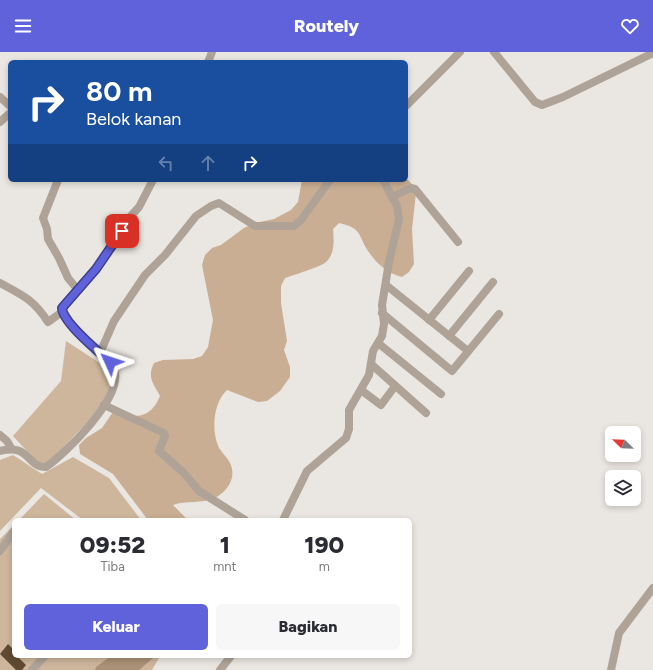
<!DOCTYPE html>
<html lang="id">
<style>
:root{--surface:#fff;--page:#f7f7f7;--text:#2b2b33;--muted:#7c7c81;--accent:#6062db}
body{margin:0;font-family:Figtree,sans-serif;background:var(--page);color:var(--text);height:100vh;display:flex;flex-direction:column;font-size:15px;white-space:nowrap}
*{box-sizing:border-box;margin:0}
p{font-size:13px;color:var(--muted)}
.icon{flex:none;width:22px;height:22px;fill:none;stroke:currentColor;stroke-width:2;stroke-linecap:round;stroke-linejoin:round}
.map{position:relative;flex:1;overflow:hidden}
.sheet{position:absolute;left:12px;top:466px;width:400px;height:140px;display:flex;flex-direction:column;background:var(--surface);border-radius:6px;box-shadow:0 2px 6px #0003}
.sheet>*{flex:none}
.banner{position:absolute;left:8px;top:8px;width:400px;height:122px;border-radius:6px;box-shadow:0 2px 6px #0003;background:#1a4fa0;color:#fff;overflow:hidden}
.needle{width:26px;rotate:293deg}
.buttons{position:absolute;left:605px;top:374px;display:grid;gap:8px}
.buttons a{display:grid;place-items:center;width:36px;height:36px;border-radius:6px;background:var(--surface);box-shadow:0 2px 6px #0003;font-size:20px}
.pin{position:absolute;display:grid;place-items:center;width:34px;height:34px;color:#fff;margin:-17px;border-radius:8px;box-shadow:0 2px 6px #0006}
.me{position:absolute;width:44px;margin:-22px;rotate:312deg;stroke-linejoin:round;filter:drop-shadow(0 0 3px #0008)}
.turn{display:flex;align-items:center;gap:14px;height:84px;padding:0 12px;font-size:18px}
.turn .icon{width:52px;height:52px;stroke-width:2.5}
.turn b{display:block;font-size:28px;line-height:34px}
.lanes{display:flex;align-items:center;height:38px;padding:0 12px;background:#0003;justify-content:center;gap:20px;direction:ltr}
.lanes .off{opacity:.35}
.eta{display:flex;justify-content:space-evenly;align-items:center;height:68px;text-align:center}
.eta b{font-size:24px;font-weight:800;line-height:28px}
.action{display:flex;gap:8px;margin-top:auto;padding:8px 12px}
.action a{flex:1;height:46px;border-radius:6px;background:var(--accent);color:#fff;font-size:16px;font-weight:800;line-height:46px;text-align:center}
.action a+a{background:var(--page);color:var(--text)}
header{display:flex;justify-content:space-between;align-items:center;height:52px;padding:0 12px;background:var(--accent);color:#fff;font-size:18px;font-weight:800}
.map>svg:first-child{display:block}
.green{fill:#ceb69d}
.forest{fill:#c9ae93}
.water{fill:#ab9176}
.building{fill:#614a32}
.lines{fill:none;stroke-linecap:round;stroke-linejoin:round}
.minor{stroke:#afa397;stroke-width:8}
.route-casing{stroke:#3e408e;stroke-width:10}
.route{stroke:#6062db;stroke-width:7}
</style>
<header><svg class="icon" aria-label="menu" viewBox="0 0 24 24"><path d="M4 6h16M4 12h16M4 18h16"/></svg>Routely<svg class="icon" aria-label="heart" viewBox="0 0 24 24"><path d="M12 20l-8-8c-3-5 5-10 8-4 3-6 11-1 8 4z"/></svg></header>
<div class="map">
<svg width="653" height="618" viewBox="0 0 653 618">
<rect width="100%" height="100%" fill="#eae6e1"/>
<g class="green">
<path d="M66,289L109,317L113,330L99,358L47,412L36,409L13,384L61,329Z"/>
<path d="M13,403L42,422L73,405L109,426L141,468H83L41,436L0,479V408Z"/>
<path d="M44,442L76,468H19Z"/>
<path d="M14,473V604H160L152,618H0V487Z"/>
</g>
<path class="forest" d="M406,126L412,132L416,141L412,177L414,212L409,220L402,225C387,221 377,212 368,199C358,183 362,176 339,171L333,177C334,188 335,202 326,210C321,215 293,223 285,226L281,234V251L287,289L284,298L290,315V325L280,339L267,349L258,350L227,338C213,351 211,379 219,396C222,401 227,405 230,411C237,425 228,439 215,446C202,452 186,448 173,453L188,468H148L113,422L80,402L79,393L86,386L102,376L113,360C135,366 150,368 160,344C153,331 147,325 154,311L163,308L193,307L202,304L208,295L213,268L202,213L205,203L212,196L221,193L244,176L255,171L274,167L291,158L298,150L302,128H406Z"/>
<path class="water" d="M111,604H152L153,606L139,618H95L96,615Z"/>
<path class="building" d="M8,592L14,598V604H17L26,613L22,618H16L0,602Z"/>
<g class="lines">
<g class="minor">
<path d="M494,0L535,50L542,53L563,45L653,1"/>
<path d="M208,10L212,0"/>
<path d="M0,45L10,54"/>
<path d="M406,54L460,0"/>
<path d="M0,70L10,61"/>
<path d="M58,128L43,166L47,177L48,187L59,206L68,226L78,238"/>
<path d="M392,145L411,136L415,137L458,190"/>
<path d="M0,231C22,243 33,247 48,270L62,260"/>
<path d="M386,233L468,299"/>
<path d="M382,261L452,319L499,262"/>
<path d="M429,268L469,219"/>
<path d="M449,284L493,230"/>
<path d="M378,291L441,342"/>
<path d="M100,301C90,292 63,270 62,256L100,212L129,166L139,155L153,128"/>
<path d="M371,312L426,361"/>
<path d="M361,338L381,353L395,334"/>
<path d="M104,353L164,381L165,384L159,399L184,421L199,439L245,468"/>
<path d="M0,383L7,389L11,396"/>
<path d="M0,399C30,391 26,415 46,415C67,400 120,348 115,321C114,312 107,307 100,301L114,269L145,223L165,203L196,164L211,154L219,151L255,174H294L301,168L330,128"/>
<path d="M283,468L307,419L346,386L349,377V358L369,323L373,299L382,284L384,272L382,253L389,210L399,167L397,154L383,128"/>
<path d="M0,499L14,479"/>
<path d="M32,618L45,604"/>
<path d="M220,618L231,604"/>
<path d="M611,618L619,581L653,536"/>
</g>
</g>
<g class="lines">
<g class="route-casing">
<path id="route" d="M110,310C98,299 63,271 62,256L96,217L122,179"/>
</g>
<use href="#route" class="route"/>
</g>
</svg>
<div class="buttons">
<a><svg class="needle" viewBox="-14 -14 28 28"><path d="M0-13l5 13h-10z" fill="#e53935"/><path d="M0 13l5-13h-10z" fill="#7c7c81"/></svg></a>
<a><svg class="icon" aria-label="layers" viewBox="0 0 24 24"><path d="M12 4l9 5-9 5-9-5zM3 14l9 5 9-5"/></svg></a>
</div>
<div class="pin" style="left:122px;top:179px;background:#d93025"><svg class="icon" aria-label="arrive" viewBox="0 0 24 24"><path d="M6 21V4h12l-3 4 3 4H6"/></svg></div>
<svg class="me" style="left:110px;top:310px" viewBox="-20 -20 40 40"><path d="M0-17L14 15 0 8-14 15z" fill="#6062db" stroke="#fff" stroke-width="4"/></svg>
<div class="banner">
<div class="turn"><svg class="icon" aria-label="right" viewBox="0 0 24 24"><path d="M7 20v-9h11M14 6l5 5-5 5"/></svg><div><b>80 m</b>Belok kanan</div></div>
<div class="lanes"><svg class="icon off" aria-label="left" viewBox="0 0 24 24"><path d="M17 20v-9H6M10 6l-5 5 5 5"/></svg><svg class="icon off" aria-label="ahead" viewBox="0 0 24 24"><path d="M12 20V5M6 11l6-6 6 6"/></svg><svg class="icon" aria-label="right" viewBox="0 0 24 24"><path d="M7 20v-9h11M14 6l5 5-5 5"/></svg></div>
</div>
<section class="sheet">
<div class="eta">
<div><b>09:52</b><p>Tiba</p></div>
<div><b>1</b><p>mnt</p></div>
<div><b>190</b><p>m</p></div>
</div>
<div class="action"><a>Keluar</a><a>Bagikan</a></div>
</section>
</div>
